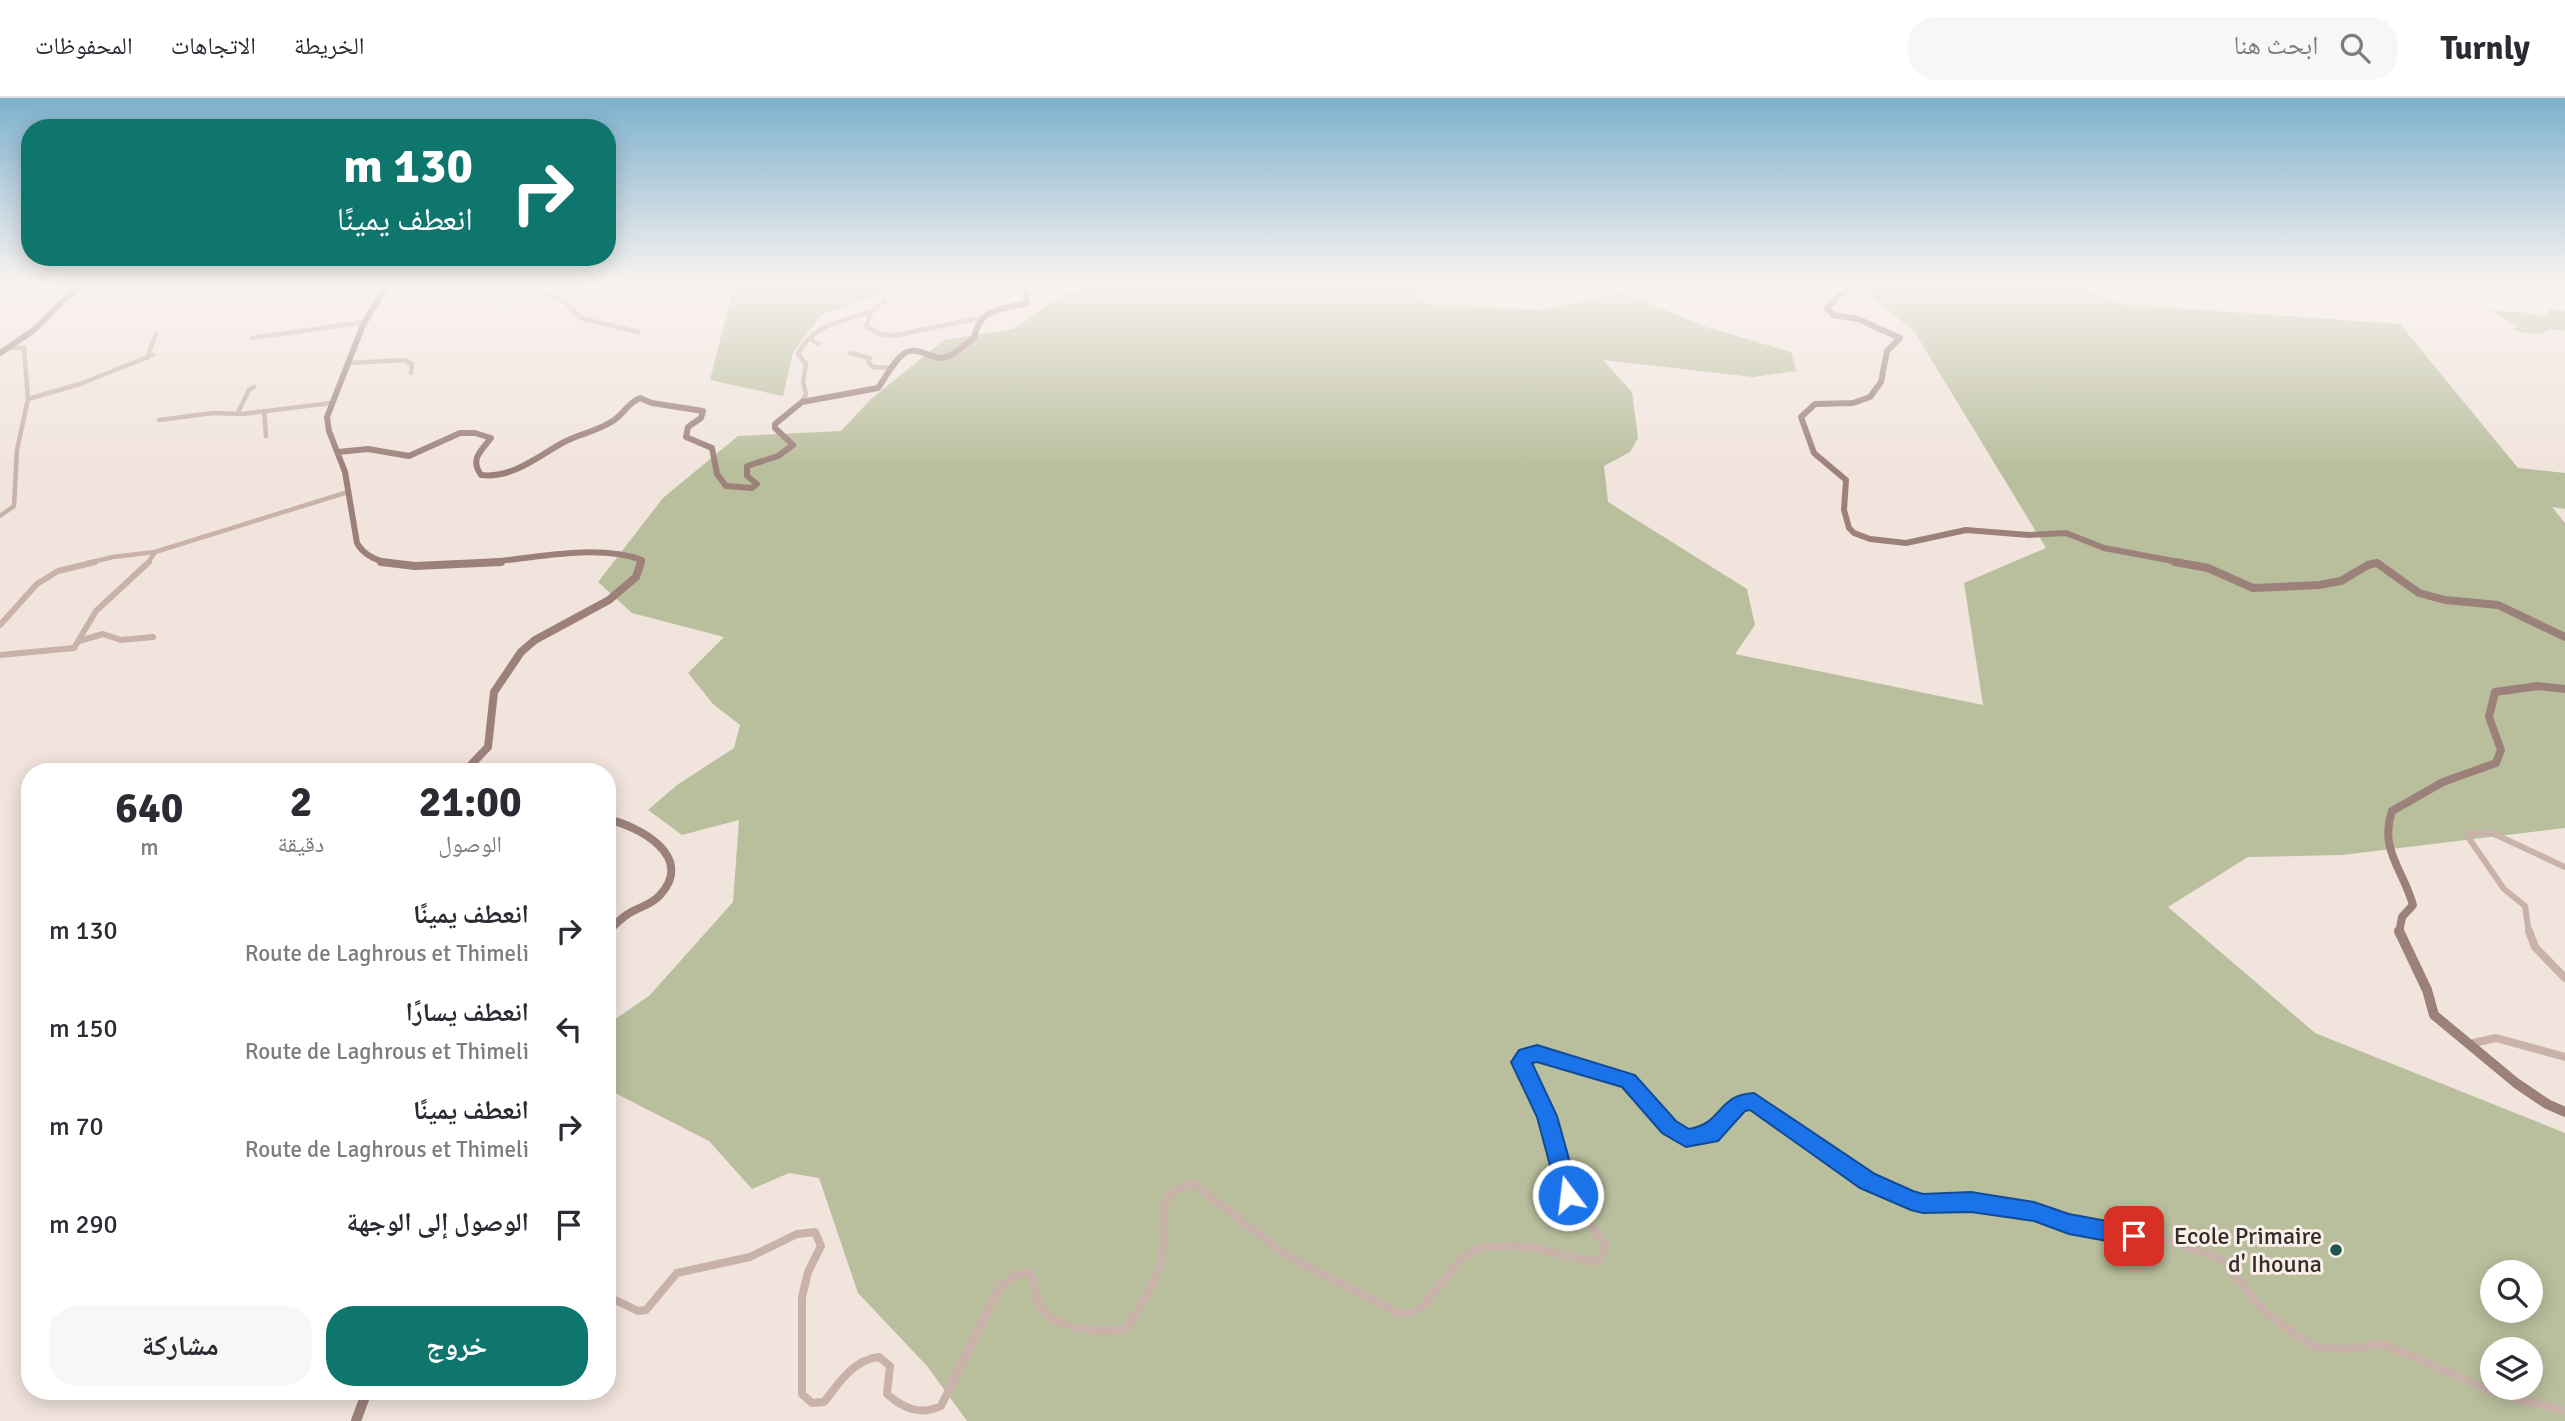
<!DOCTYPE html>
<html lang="ar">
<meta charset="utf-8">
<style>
:root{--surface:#fff;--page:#f7f7f7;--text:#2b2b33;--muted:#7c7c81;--line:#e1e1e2;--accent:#0f766e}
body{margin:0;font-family:Signika,"Noto Naskh Arabic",sans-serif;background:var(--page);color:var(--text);direction:rtl;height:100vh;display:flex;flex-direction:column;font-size:26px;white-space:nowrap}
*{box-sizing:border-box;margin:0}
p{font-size:23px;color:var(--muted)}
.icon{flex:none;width:38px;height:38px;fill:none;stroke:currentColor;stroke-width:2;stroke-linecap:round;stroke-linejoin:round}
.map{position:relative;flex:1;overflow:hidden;direction:ltr}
.side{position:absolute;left:21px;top:665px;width:595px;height:637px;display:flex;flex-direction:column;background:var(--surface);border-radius:28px;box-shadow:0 4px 18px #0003;direction:rtl}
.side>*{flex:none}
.guide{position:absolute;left:21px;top:21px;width:595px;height:147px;border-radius:28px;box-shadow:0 4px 18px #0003;direction:rtl;background:#0f766e;color:#fff;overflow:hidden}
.tools{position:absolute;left:2480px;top:1162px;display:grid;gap:14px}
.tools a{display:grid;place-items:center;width:63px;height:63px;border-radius:50%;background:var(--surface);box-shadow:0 4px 18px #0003;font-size:35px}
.pin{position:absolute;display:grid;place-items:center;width:60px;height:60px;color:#fff;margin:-30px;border-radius:14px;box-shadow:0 4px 10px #0006}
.me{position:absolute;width:77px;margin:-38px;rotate:345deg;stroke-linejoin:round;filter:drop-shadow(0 0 5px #0008)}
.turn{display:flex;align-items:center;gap:24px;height:147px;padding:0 28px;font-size:32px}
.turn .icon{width:91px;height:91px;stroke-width:2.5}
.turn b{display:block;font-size:49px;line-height:60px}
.eta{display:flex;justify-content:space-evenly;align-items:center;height:119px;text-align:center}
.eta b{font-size:42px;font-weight:700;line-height:49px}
.action{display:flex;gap:14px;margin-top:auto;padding:14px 28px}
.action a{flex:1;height:80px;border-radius:28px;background:var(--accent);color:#fff;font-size:28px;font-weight:700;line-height:80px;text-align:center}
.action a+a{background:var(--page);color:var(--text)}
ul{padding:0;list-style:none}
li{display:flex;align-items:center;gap:21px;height:98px;padding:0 28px}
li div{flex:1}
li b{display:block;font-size:26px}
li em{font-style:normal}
header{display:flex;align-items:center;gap:42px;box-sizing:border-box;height:98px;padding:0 35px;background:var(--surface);border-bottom:2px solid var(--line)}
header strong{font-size:33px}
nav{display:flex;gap:38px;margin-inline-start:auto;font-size:24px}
.search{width:490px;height:63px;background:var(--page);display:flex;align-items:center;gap:18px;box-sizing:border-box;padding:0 24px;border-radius:28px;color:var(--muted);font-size:26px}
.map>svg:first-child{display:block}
.green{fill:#b9bf9d;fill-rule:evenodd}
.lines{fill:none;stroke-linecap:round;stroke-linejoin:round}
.street-far2{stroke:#c8b2a9;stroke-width:4.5}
.street-far1{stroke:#c8b2a9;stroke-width:6}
.street{stroke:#c8b2a9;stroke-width:8}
.secondary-far2{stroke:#9c817b;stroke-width:6}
.secondary-far1{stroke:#9c817b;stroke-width:8}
.secondary{stroke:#9c817b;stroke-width:10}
.route{fill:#1a73e8;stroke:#114b97;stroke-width:2}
.poi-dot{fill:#205550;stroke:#f8efe9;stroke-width:2.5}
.labels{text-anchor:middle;stroke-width:6;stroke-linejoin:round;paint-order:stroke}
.near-poi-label{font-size:24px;fill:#362b29;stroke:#f8efe9;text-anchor:end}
</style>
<header>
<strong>Turnly</strong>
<div class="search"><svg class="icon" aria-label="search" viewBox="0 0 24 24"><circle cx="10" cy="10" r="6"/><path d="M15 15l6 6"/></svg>ابحث هنا</div>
<nav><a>الخريطة</a><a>الاتجاهات</a><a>المحفوظات</a></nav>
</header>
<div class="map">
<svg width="2565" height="1323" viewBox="0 0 2565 1323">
<rect width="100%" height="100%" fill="#f1e4dd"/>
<g class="green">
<path d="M729,185H913L821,217L793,254L783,298L710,282L730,203Z"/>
<path d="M1097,185H1409L1427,206L1542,212L1623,194L1703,228L1791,254L1796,273L1753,279L1603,262L1632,294L1638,340L1630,354L1604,368L1608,404L1747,491L1755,527L1735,556L1983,607L1964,485L2046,450L1914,233L1869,196L1844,185H2074L2120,206L2400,226L2518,370L2565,375V411L2552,409L2565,425V730L2342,757L2248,759L2168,809L2315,935L2565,1035V1323H967L927,1268L858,1195L819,1080L789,1075L752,1091L709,1043L607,991V927L650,897L733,804L739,722L682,737L648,712L677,687L734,650L740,627L713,606L688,575L724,539L632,515L598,484L663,400L738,338L841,333L871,301L944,242L1013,231L1065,195ZM2492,1174H2530V1213H2492ZM2492,1251H2530V1290H2492Z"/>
<path d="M2246,185H2500L2483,191L2264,189Z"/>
<path d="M2549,211L2565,213V233L2550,231C2541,238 2523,236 2513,231L2519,229L2490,212L2529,215L2546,220Z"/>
</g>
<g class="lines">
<g class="street-far2">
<path d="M511,185L549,196L565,204L581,220L638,234"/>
<path d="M885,202L872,213L866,228L879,236L892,238L980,220"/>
<path d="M813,236L812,242L818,246"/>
<path d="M252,240L365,224"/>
<path d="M850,255L870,260L868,264L873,269L892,270"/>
<path d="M147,260L156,236"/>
<path d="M347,265L405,262L412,266L411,275"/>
<path d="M28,301L80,286L153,257"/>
<path d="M802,304L806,296L803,284L806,266L798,256C811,227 843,223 870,214"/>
<path d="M264,313L266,338"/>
<path d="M237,316L249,292L254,289"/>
<path d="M159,322L213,315L242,316L331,305"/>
<path d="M0,418L14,408L17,352L28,301L24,250H8"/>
<path d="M88,465L113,459L155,454L348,394"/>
<path d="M148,465L155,454"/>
</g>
<g class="street-far1">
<path d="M0,527L37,486L58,473L95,464"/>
<path d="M79,543L103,536L121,542L153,539"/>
<path d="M0,557L74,550L96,513L149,464"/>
<path d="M2529,835L2525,808L2504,791L2468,739L2469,735H2492L2565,769"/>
</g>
<g class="street">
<path d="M2529,833L2535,849L2565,880"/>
<path d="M2469,946L2496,940L2565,959"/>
<path d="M607,1198L638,1213L646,1212L677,1175L750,1159L797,1136L815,1134L821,1148L808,1174L802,1199V1296L812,1305L824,1304C839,1285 853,1262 879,1259L890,1268L887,1296C903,1310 920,1318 941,1308L999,1190L1013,1178L1030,1174C1036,1184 1034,1196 1039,1206C1052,1233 1101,1235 1126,1231C1139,1212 1153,1189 1160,1167C1170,1135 1146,1094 1194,1086L1286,1157L1400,1216L1412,1214L1423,1208L1459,1163L1479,1149L1523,1148L1595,1164L1601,1161L1606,1148L1568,1097L1547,1019L1521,964L1526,957L1537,956L1628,983L1678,1038C1717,1045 1714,1021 1738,1005C1742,1003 1749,1003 1754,1003L1868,1083L1911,1102L1923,1105L1971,1104L2034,1114L2069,1126L2180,1146L2221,1161L2266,1215L2310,1246L2322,1250L2350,1251L2379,1246L2387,1248L2504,1298L2565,1312"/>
</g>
<g class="secondary-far2">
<path d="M388,185L363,227L327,319L329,333L345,374L357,445C364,458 379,464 393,465"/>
<path d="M1859,185L1841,196L1827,210L1833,217L1858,221L1900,240L1887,253L1881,284L1870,299L1853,305L1815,306L1801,319L1814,355L1846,382L1844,412L1849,430L1854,435L1870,441L1906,445L1966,432L2029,437L2066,435L2104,450L2184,465"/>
<path d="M0,255L34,232L68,198L87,185"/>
<path d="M338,354L368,351L409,358L460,335H475L491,340C480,354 470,361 481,377C513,381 539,357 566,343C580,336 597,333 611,324C623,318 627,305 640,300L652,305L703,313L701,320L688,329L686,339L712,350L717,376L726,388L752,390L757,386L747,378V368L778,358L793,347L775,330V326L802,304L878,290C886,279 894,262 905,255C917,248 930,260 942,260C953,259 965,246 974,240C980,209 1000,212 1027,205L1025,185"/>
<path d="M481,465C529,461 596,445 642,462L641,465"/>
<path d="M2373,465H2378"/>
</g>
<g class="secondary-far1">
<path d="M381,464L415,468L501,464"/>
<path d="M2175,464L2208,470L2253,490L2319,487L2341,483L2368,467L2377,465L2419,495L2445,502L2498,507L2565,539"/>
<path d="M464,674L488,649L494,594L521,554L535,542L609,502L636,479L641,464"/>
<path d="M607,721C638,728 696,758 660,797C652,807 638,809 628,816C620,821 614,828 607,834"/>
<path d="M2399,835L2402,819L2413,807C2403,771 2379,752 2392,713L2443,684L2496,665L2501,652L2489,619L2495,594L2538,588L2565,591"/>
</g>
<g class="secondary">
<path d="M2399,833L2427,892L2434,917L2516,985L2547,1006L2565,1014"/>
<path d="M356,1323L367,1293"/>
</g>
</g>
<linearGradient id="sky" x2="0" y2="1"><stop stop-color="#7db1ce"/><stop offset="0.5" stop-color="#f9f3f0"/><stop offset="1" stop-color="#f9f3f0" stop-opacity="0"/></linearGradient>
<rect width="2565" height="370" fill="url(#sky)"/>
<path class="route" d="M1537,947L1635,977L1676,1023L1689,1031C1724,1025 1716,997 1754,995L1875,1076L1913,1093L1923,1096L1971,1094L2034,1104L2069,1116L2134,1128L2142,1131L2145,1138L2142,1145L2134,1148L2069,1136L2034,1123L1971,1114L1923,1115L1911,1112L1860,1090L1750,1012L1745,1013L1718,1043L1686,1049L1662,1035L1622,989L1537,964L1532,965L1557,1018L1579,1097L1576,1103L1568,1106L1561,1103L1558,1097L1537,1019L1511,964L1519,952Z"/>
<circle class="poi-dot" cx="2336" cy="1152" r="7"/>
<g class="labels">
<g class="near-poi-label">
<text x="2322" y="1146">Ecole Primaire<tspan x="2322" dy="28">d' Ihouna</tspan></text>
</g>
</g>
</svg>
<div class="tools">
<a><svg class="icon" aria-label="search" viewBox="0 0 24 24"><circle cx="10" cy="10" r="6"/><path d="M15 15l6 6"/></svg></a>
<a><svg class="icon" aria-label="layers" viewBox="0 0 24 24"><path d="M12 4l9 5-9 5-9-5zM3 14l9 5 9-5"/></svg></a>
</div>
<div class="pin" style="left:2134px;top:1138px;background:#d93025"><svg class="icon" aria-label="arrive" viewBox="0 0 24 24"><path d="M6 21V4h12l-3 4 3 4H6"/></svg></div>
<svg class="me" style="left:1568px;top:1097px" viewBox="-20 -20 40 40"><circle r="17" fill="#1a73e8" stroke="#fff" stroke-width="3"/><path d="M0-11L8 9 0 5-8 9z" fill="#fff"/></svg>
<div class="guide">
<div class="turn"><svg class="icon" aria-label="right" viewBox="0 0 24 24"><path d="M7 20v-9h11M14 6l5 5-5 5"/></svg><div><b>130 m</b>انعطف يمينًا</div></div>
</div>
<section class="side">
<div class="eta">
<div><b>21:00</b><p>الوصول</p></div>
<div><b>2</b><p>دقيقة</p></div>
<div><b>640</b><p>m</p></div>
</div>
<ul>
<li><svg class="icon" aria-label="right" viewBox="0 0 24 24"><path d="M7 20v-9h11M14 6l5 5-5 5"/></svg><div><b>انعطف يمينًا</b><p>Route de Laghrous et Thimeli</p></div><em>130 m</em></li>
<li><svg class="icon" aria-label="left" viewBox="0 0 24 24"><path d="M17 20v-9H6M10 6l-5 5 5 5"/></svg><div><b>انعطف يسارًا</b><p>Route de Laghrous et Thimeli</p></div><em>150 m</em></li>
<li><svg class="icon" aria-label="right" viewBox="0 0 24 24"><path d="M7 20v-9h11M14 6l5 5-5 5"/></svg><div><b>انعطف يمينًا</b><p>Route de Laghrous et Thimeli</p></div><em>70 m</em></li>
<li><svg class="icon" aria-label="arrive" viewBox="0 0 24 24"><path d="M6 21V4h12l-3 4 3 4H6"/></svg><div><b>الوصول إلى الوجهة</b></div><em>290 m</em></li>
</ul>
<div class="action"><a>خروج</a><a>مشاركة</a></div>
</section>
</div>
